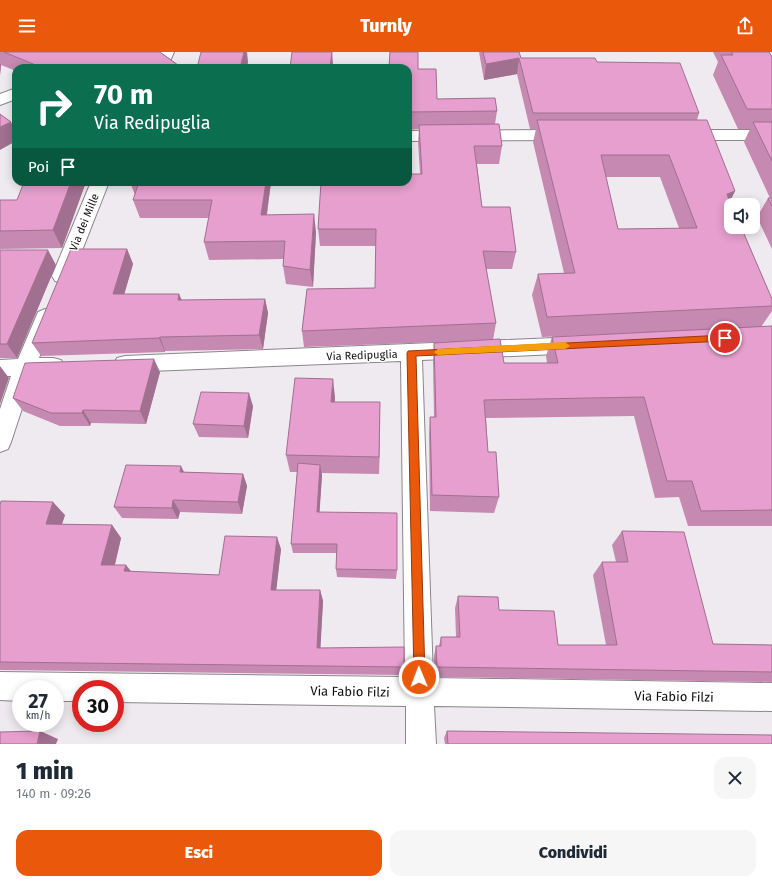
<!DOCTYPE html>
<html lang="it">
<meta charset="utf-8">
<style>
:root{--surface:#fff;--page:#f6f6f7;--text:#1f2937;--muted:#747a83;--accent:#ea580c}
body{margin:0;font-family:"Fira Sans",sans-serif;background:var(--page);color:var(--text);height:100vh;display:flex;flex-direction:column;font-size:15px;white-space:nowrap}
*{box-sizing:border-box;margin:0}
p{font-size:13px;color:var(--muted)}
.icon{flex:none;width:22px;height:22px;fill:none;stroke:currentColor;stroke-width:2;stroke-linecap:round;stroke-linejoin:round}
.map{position:relative;height:692px;overflow:hidden}
.drawer{display:flex;flex-direction:column;background:var(--surface);flex:1}
.drawer>*{flex:none}
.hud{position:absolute;left:12px;top:12px;width:400px;height:122px;border-radius:12px;box-shadow:0 2px 10px #0003;background:#0b6e4f;color:#fff;overflow:hidden}
.controls{position:absolute;left:724px;top:146px;display:grid;gap:8px}
.controls a{display:grid;place-items:center;width:36px;height:36px;border-radius:8px;background:var(--surface);box-shadow:0 2px 10px #0003;font-size:20px}
.speed{position:absolute;left:12px;top:628px;display:flex;gap:8px;font-size:20px;font-weight:700;text-align:center}
.speed>*{display:grid;place-content:center;width:52px;height:52px;border-radius:50%;background:var(--surface);box-shadow:0 2px 10px #0003;line-height:1}
.speed small{font-size:10px;font-weight:400}
.speed .limit{border:6px solid #d22;background:#fff;color:#111}
.pin{position:absolute;display:grid;place-items:center;width:34px;height:34px;color:#fff;margin:-17px;border:2px solid #fff;border-radius:50%;box-shadow:0 1px 4px #0007}
.me{position:absolute;width:44px;margin:-22px;rotate:359deg;stroke-linejoin:round;filter:drop-shadow(0 0 3px #0008)}
.turn{display:flex;align-items:center;gap:14px;height:84px;padding:0 16px;font-size:18px}
.turn .icon{width:52px;height:52px;stroke-width:2.5}
.turn b{display:block;font-size:28px;line-height:34px}
.then{display:flex;align-items:center;height:38px;padding:0 16px;background:#0003;gap:8px;font-size:15px}
.round{display:grid;place-items:center;flex:none;width:42px;height:42px;border-radius:12px;background:var(--page)}
.summary{display:flex;align-items:center;justify-content:space-between;height:68px;padding:0 16px}
h1{font-size:24px;font-weight:800;line-height:30px}
.action{display:flex;gap:8px;margin-top:auto;padding:8px 16px}
.action a{flex:1;height:46px;border-radius:12px;background:var(--accent);color:#fff;font-size:16px;font-weight:800;line-height:46px;text-align:center}
.action a+a{background:var(--page);color:var(--text)}
header{display:flex;justify-content:space-between;align-items:center;height:52px;padding:0 16px;background:var(--accent);color:#fff;font-size:18px;font-weight:800}
.map>svg:first-child{display:block}
.lines{fill:none;stroke-linecap:round;stroke-linejoin:round}
.street-casing{stroke:#8a868b;stroke-width:2}
.street{fill:#fff;fill-rule:evenodd}
.wall{fill:#c689b1;fill-rule:evenodd}
.shaded-wall{fill:#a16f90}
.building{fill:#e69fce;stroke:#a16f90;fill-rule:evenodd}
.route{fill:#ea580c;stroke:#983908}
.slow{fill:#f59e0b}
.labels{text-anchor:middle;stroke-width:3;stroke-linejoin:round;paint-order:stroke}
.street-label{font-size:11px;fill:#100f10;stroke:#fff}
.near-street-label{font-size:13px;fill:#100f10;stroke:#fff}
</style>
<header><svg class="icon" aria-label="menu" viewBox="0 0 24 24"><path d="M4 6h16M4 12h16M4 18h16"/></svg>Turnly<svg class="icon" aria-label="share" viewBox="0 0 24 24"><path d="M12 15V3M7 8l5-5 5 5M5 13v7h14v-7"/></svg></header>
<div class="map">
<svg width="772" height="692" viewBox="0 0 772 692">
<rect width="100%" height="100%" fill="#efeaf0"/>
<g class="lines">
<g class="street-casing">
<g id="street">
<path d="M160,0H174L167,16H153Z"/>
<path d="M16,36V47L0,53V42Z"/>
<path d="M565,78L571,80L573,83L571,86L565,88L408,89V79Z"/>
<path d="M683,78H772V88H683L677,86L675,83L677,80Z"/>
<path d="M91,130H109L72,224L69,229L62,231L55,229L52,224Z"/>
<path d="M45,257L52,260L55,265L39,306H53L61,308L64,314L61,320L53,322L33,323L11,390L8,397L0,400V357L11,324H0V308L18,307L38,260Z"/>
<path d="M578,285L585,287L588,293L585,299L578,301L422,308L433,626L772,631V659L434,654L436,692H406V654L115,650V637H81V649H55V637H21V649L0,648V620L405,625L401,309L125,320L117,318L114,312L117,306L125,304Z"/>
</g>
</g>
<use href="#street" class="street"/>
</g>
<g class="wall">
<path d="M0,0H160L182,16H16V19L1,13L0,23Z"/>
<path d="M292,0H332L333,16L389,15L390,0H418V17H436L437,47L495,46L497,59L495,72H499L502,94L499,112H477L482,155H510L516,200L512,217H486L496,271L493,288L304,295L302,279L307,237L375,236L376,194H320L318,177L321,130H408V122H420L418,90L419,77L408,78V16H290Z"/>
<path d="M479,0H519L521,6L597,10L699,61L697,68L735,139L730,149L772,247V259L761,275L772,274V474H688L679,445L655,446L634,364L486,366L488,400L499,445L494,461L430,459L429,383L430,365H434L433,310L434,291L504,311H547L546,304L552,285L665,280L542,285L532,243L538,222L564,221L533,90L536,77H530L517,22L484,28ZM606,125H660L679,176L618,177Z"/>
<path d="M713,0H769L772,5V197L757,165L768,146H770L744,90L750,77H738L713,23L718,10Z"/>
<path d="M24,130H86L62,196L0,197V148H17Z"/>
<path d="M130,130H271L267,163L316,180L313,235L286,232L283,214V207L209,208L204,190L209,166H140L133,148L135,143Z"/>
<path d="M127,197L133,212L124,242H179L182,248L265,247L268,261L263,297L165,299V300L41,304L32,291Z"/>
<path d="M0,198L56,213L17,306H0Z"/>
<path d="M160,320L146,372L91,371L90,374H60L23,359L13,346Z"/>
<path d="M335,345V350H380L379,422L321,421L322,423L319,460L397,518L396,527L337,525L336,517L337,501H293L291,492L297,420H290L286,403Z"/>
<path d="M253,354L248,386L199,385L193,372Z"/>
<path d="M184,420L243,422L247,434L242,462L180,460L178,467L122,466L114,455Z"/>
<path d="M0,453L65,463L62,472L112,473L121,486L115,513L131,520L219,523L281,497L276,538H320L323,549L320,596L404,615L403,623L0,618Z"/>
<path d="M622,479L713,592L772,593V630L434,625V604L436,594H439L441,585H456L455,556L458,544L499,558L558,593H606L593,523L602,510H616L612,493Z"/>
<path d="M447,679L772,692H445L444,686Z"/>
</g>
<g class="shaded-wall">
<path d="M244,0H247L248,10L247,16H240Z"/>
<path d="M332,0L333,16H330Z"/>
<path d="M519,6L517,22L484,28L486,12Z"/>
<path d="M0,11L1,13L0,23Z"/>
<path d="M11,70L16,80V89L0,98V75Z"/>
<path d="M71,130H86L62,196L53,178Z"/>
<path d="M266,130H271L264,181L261,163Z"/>
<path d="M735,139L724,161L727,142Z"/>
<path d="M314,162L316,180L313,235L310,218Z"/>
<path d="M127,197L133,212L120,257L113,242Z"/>
<path d="M48,198L56,213L17,306L7,292Z"/>
<path d="M179,242L184,256L178,248Z"/>
<path d="M265,247L268,261L263,297L259,283Z"/>
<path d="M160,285L165,299V300L159,286Z"/>
<path d="M154,307L160,320L146,372L140,359Z"/>
<path d="M0,314L9,326L0,352Z"/>
<path d="M333,327L335,345L333,368L331,350Z"/>
<path d="M249,341L253,354L248,386L244,374Z"/>
<path d="M380,350V369L379,422V405Z"/>
<path d="M83,358L91,371L90,374L82,361Z"/>
<path d="M320,413L322,423L319,470L317,460Z"/>
<path d="M181,414L187,426L180,420Z"/>
<path d="M243,422L247,434L242,462L238,450Z"/>
<path d="M173,448L180,460L178,467L172,456Z"/>
<path d="M53,450L65,463L58,484L46,472Z"/>
<path d="M112,473L121,486L112,524L101,513Z"/>
<path d="M277,485L281,497L275,549L271,538Z"/>
<path d="M126,513L135,524L124,519Z"/>
<path d="M320,538L323,549L320,605L317,596Z"/>
<path d="M40,679L58,687L56,692H37Z"/>
</g>
<g class="building">
<path d="M4,0H160L182,16H43Z"/>
<path d="M201,0H244L240,16H197Z"/>
<path d="M292,0H332L330,16L389,15L390,0H418V17H436L437,47L495,46L497,59L409,60L408,61V16H290Z"/>
<path d="M483,0H519L521,6H595L597,10L680,11L699,61H533L519,6L486,12Z"/>
<path d="M731,0H769L772,5V57H747L721,3H733Z"/>
<path d="M0,62L11,70L0,75Z"/>
<path d="M537,68H707L735,139L727,142L731,153V175H741L772,247V254L547,265L538,222L575,221ZM601,103H669L697,176L618,177Z"/>
<path d="M753,70H772V109Z"/>
<path d="M499,72L502,94H474L482,155H510L516,200L483,199L496,271L302,279L307,237L375,236L376,177H318L321,130H408V122H422L419,73Z"/>
<path d="M24,130H71L53,178L0,179V148H17Z"/>
<path d="M139,130H266L261,163L314,162L310,218L283,214L285,189L204,190L212,148H133Z"/>
<path d="M768,146H772V154Z"/>
<path d="M71,197H127L113,242H179L178,248L265,247L259,283L160,285L159,286L32,291Z"/>
<path d="M0,198H48L7,292H0Z"/>
<path d="M772,274V458L701,459L692,429H667L644,345L484,348L488,400H496L499,445L432,443L430,365H436L434,291L500,287L504,311H558L552,285Z"/>
<path d="M154,307L140,359L83,358L82,361H51L13,346L25,311Z"/>
<path d="M295,326L333,327L331,350H380L379,405L286,403Z"/>
<path d="M201,340L249,341L244,374L193,372Z"/>
<path d="M298,411L320,413L317,460L397,461V518L336,517L337,492H291Z"/>
<path d="M126,413L181,414L180,420L243,422L238,450L173,448L172,456L114,455Z"/>
<path d="M1,449L53,450L46,472L112,473L101,513H126L124,519L219,523L225,484L277,485L271,538H320L317,596L404,595V615L0,610V453Z"/>
<path d="M622,479L684,480L713,592L772,593V620L437,615L436,594H441V585H460L458,544L498,545L499,558L554,559L558,593H617L602,510H628Z"/>
<path d="M40,679L37,692H0V680Z"/>
<path d="M447,679L772,683V692H448Z"/>
</g>
<path class="route" d="M725,283L729,286L725,289L416,304L425,625L424,629L419,631L415,629L414,625L407,301L408,299Z"/>
<path class="slow" d="M565,290L570,294L565,297L438,303L434,300L438,297Z"/>
<g class="labels">
<g class="street-label">
<text transform="translate(84 170) rotate(-68)" y="4">Via dei Mille</text>
<text transform="translate(362 303) rotate(-2)" y="4">Via Redipuglia</text>
</g>
<g class="near-street-label">
<text transform="translate(350 639) rotate(1)" y="5">Via Fabio Filzi</text>
<text transform="translate(674 644) rotate(1)" y="5">Via Fabio Filzi</text>
</g>
</g>
</svg>
<div class="controls">
<a><svg class="icon" aria-label="sound" viewBox="0 0 24 24"><path d="M4 9h4l5-4v14l-5-4H4zM17 9q2 3 0 6"/></svg></a>
</div>
<div class="speed"><div>27<small>km/h</small></div><div class="limit">30</div></div>
<div class="pin" style="left:725px;top:286px;background:#d93025"><svg class="icon" aria-label="arrive" viewBox="0 0 24 24"><path d="M6 21V4h12l-3 4 3 4H6"/></svg></div>
<svg class="me" style="left:419px;top:625px" viewBox="-20 -20 40 40"><circle r="17" fill="#ea580c" stroke="#fff" stroke-width="3"/><path d="M0-11L8 9 0 5-8 9z" fill="#fff"/></svg>
<div class="hud">
<div class="turn"><svg class="icon" aria-label="right" viewBox="0 0 24 24"><path d="M7 20v-9h11M14 6l5 5-5 5"/></svg><div><b>70 m</b>Via Redipuglia</div></div>
<div class="then">Poi<svg class="icon" aria-label="arrive" viewBox="0 0 24 24"><path d="M6 21V4h12l-3 4 3 4H6"/></svg></div>
</div>
</div>
<section class="drawer">
<div class="summary"><div><h1>1 min</h1><p>140 m · 09:26</p></div><a class="round"><svg class="icon" aria-label="close" viewBox="0 0 24 24"><path d="M6 6l12 12M18 6L6 18"/></svg></a></div>
<div class="action"><a>Esci</a><a>Condividi</a></div>
</section>
